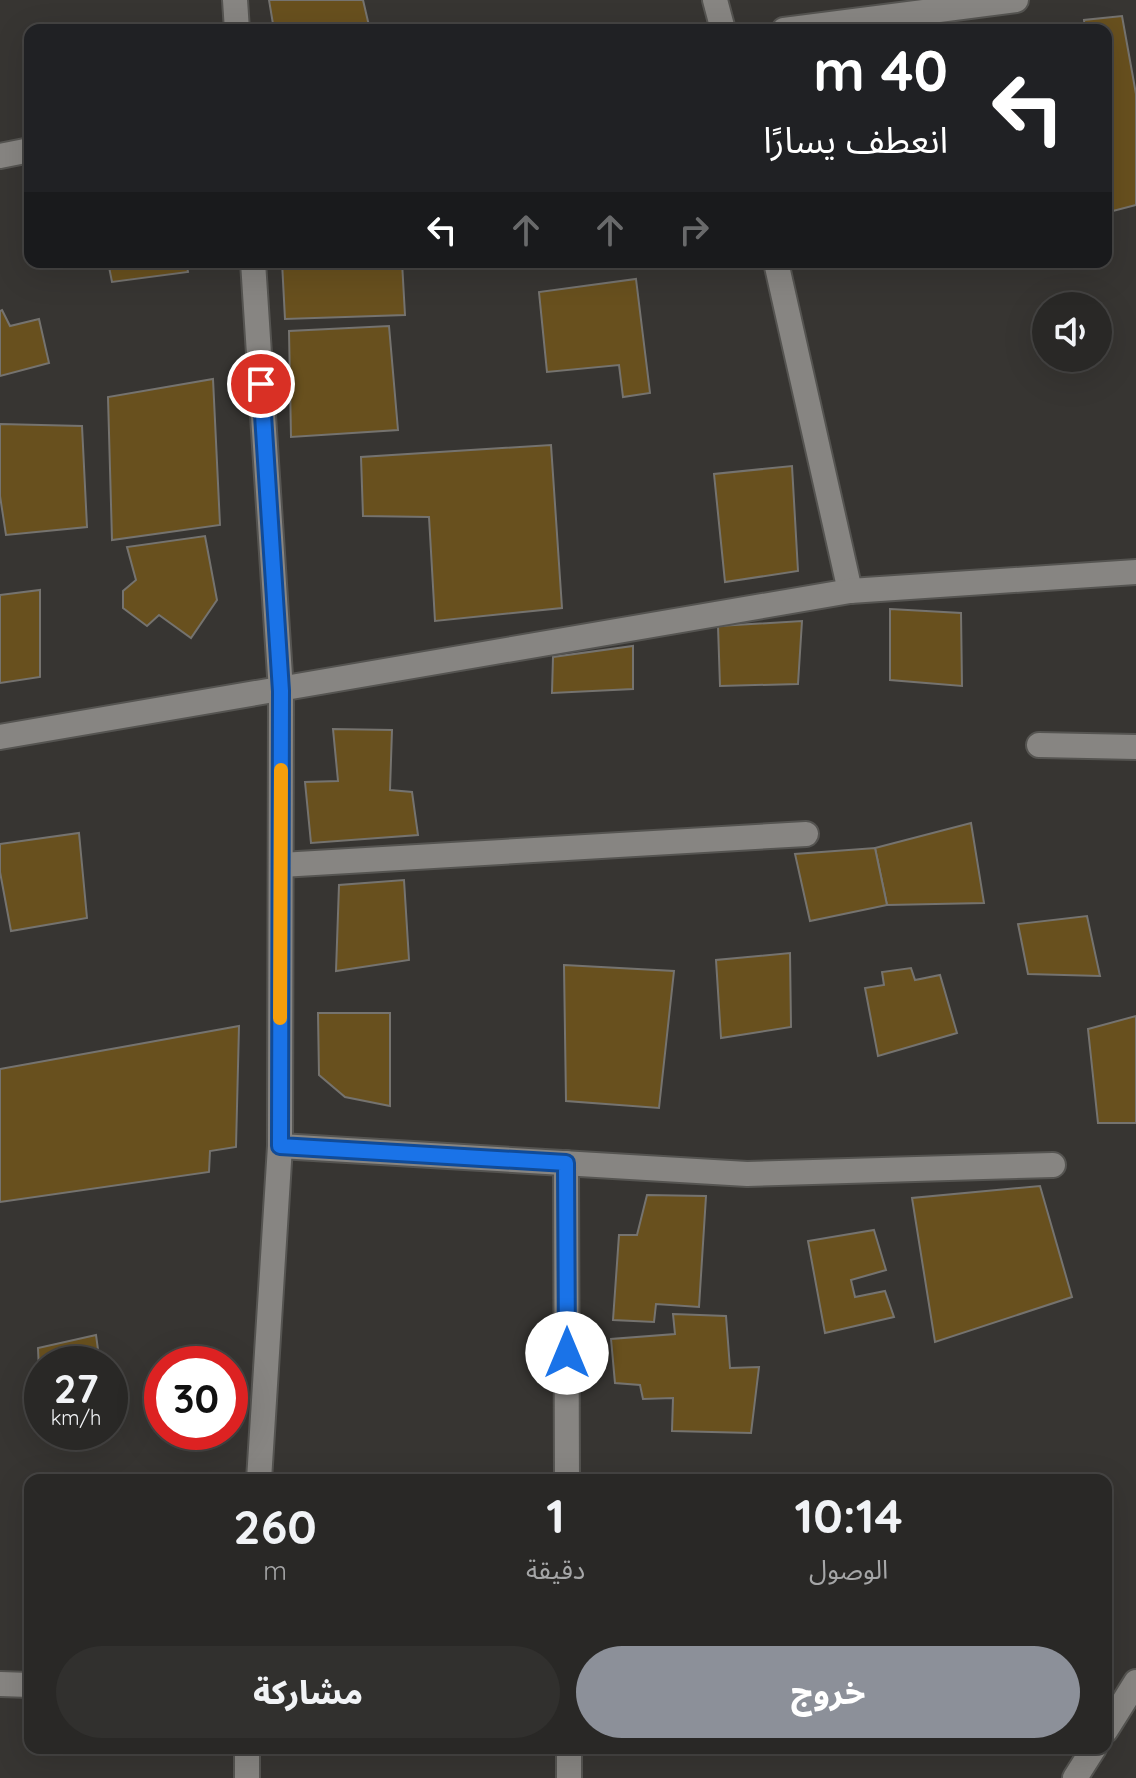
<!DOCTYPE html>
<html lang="ar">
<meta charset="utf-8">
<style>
:root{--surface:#292826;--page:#31302e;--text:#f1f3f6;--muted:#a5a6a7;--line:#454443;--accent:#8c9099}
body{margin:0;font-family:Quicksand,"Noto Sans Arabic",sans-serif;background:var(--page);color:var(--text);direction:rtl;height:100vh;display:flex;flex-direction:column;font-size:30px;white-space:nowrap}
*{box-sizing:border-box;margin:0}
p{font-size:26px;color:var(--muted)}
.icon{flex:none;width:44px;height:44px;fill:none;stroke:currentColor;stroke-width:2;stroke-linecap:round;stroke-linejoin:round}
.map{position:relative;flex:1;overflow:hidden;direction:ltr}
.sheet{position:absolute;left:24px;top:1474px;width:1088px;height:280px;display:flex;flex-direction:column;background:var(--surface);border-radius:16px;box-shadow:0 8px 32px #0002,0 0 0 2px var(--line);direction:rtl}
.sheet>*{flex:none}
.hud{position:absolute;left:24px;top:24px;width:1088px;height:244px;border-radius:16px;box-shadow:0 8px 32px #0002,0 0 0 2px var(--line);direction:rtl;background:#202124;color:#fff;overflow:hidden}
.tools{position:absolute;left:1032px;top:292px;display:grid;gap:16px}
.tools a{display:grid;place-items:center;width:80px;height:80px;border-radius:50%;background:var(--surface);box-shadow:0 8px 32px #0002,0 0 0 2px var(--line);font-size:40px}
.speed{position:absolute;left:24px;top:1346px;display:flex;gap:16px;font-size:40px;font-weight:700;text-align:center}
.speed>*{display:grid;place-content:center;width:104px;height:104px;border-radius:50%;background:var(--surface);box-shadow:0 8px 32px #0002,0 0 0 2px var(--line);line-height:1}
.speed small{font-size:20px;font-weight:400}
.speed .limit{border:12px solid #d22;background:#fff;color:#111}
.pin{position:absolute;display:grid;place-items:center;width:68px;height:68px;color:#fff;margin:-34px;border:4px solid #fff;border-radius:50%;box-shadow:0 2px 8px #0007}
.me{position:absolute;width:88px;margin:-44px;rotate:0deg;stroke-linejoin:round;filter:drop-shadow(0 0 6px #0008)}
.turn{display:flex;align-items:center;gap:28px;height:168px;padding:0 32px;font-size:36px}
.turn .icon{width:104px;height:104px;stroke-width:2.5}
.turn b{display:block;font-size:56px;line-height:68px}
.lanes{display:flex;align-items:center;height:76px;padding:0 32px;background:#0003;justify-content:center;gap:40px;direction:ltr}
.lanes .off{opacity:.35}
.eta{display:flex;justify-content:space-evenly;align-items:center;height:136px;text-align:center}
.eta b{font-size:48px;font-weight:800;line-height:56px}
.action{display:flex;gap:16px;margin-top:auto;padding:16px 32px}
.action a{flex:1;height:92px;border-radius:48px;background:var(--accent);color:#fff;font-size:32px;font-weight:800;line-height:92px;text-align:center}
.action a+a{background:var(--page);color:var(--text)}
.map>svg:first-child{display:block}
.building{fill:#68501e;stroke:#75736f;stroke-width:2}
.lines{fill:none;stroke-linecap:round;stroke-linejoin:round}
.street-casing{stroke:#555451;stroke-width:28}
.street{stroke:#878582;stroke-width:24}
.route-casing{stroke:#114b97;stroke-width:20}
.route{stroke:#1a73e8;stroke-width:14}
.slow{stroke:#f59e0b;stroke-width:14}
</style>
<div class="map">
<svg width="1136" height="1778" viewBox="0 0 1136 1778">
<rect width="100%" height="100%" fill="#373532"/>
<g class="building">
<path d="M269,0H363L370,30H274Z"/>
<path d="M1122,16L1136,94V205L1109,212L1106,187V30H1085L1084,20Z"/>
<path d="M108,262H186L188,272L112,282Z"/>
<path d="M282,262H402L405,315L285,319Z"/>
<path d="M636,279L650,393L623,397L619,365L547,372L539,292Z"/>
<path d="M2,310L10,326L39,319L49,363L0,376V311Z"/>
<path d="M389,326L398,430L291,437L289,331Z"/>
<path d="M213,379L220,525L112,540L108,397Z"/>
<path d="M0,424L82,426L87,527L6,535L0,496Z"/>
<path d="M551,445L562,608L435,621L429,517L363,516L361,457Z"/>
<path d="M792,466L798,571L725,582L714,474Z"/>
<path d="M205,536L217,600L191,638L159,615L147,626L123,608V591L136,580L127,547Z"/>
<path d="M40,590V677L0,683V595Z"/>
<path d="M890,609L961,613L962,686L890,680Z"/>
<path d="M802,621L798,684L720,686L718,626Z"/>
<path d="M633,646V689L552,693L553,657Z"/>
<path d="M333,729L392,730L390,790L412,792L418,835L311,843L305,782L338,781Z"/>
<path d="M971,823L984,903L887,905L875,848Z"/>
<path d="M79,833L87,918L11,931L0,872V844Z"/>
<path d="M875,848L887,905L810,921L795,854Z"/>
<path d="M404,880L409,960L336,971L339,885Z"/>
<path d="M1087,916L1100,976L1028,974L1018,924Z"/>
<path d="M790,953L791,1027L721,1038L716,960Z"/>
<path d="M564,965L674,971L659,1108L566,1101Z"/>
<path d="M911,968L915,980L940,975L957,1033L878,1056L865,988L884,985L882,972Z"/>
<path d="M318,1013H390V1106L345,1097L319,1075Z"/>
<path d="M1136,1016V1123H1098L1088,1029Z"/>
<path d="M239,1026L236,1147L210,1151L209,1172L0,1202V1069Z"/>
<path d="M1040,1186L1072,1297L935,1342L912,1198Z"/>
<path d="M647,1195L706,1196L699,1307L656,1304L654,1322L613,1320L619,1235H637Z"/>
<path d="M874,1230L886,1270L851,1280L855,1297L885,1291L894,1317L825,1333L808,1241Z"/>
<path d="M673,1314L726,1316L730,1368L759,1367L751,1433L672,1431L673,1398L643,1399L640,1385L615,1383L611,1339L675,1334Z"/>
<path d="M96,1335L100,1364H42L40,1396L38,1348Z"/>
</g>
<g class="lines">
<g class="street-casing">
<g id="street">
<path d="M235,0L237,30"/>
<path d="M715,0L723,30"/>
<path d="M784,30L1016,0"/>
<path d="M0,156L30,150"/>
<path d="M253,262L281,691L280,1146L259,1480"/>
<path d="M776,262L850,591"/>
<path d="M0,737L850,591L1136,572"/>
<path d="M1039,745L1136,747"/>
<path d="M281,865L806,834"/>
<path d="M280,1146L747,1174L1053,1165"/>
<path d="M566,1163L567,1480"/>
<path d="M0,1684L30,1685"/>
<path d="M1106,1730L1136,1682"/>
<path d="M247,1748V1778"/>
<path d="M569,1748V1778"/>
<path d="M1075,1778L1094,1748"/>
</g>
</g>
<use href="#street" class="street"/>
</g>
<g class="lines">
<g class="route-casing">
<path id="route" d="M261,384L281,691L280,1146L566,1163L567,1353"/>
</g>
<use href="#route" class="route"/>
<path class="slow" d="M280,1018L281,770"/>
</g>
</svg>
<div class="tools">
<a><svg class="icon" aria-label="sound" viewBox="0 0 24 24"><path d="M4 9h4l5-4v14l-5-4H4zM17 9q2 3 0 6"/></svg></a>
</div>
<div class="speed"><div>27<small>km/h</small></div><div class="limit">30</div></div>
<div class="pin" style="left:261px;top:384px;background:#d93025"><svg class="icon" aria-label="arrive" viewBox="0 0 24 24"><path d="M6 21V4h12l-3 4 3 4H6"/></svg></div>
<svg class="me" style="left:567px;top:1353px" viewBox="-20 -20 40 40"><circle r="19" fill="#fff"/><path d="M0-13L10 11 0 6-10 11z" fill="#1a73e8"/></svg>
<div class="hud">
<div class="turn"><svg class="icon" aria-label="left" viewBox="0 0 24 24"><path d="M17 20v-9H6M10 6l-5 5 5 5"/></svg><div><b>40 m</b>انعطف يسارًا</div></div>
<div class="lanes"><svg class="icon" aria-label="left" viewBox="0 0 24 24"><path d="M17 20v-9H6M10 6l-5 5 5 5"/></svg><svg class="icon off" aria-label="ahead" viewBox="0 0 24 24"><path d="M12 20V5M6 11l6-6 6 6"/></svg><svg class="icon off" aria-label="ahead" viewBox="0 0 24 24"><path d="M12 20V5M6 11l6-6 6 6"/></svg><svg class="icon off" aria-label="right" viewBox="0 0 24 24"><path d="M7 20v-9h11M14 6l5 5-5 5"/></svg></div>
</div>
<section class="sheet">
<div class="eta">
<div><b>10:14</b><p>الوصول</p></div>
<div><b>1</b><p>دقيقة</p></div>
<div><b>260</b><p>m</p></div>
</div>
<div class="action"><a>خروج</a><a>مشاركة</a></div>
</section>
</div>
